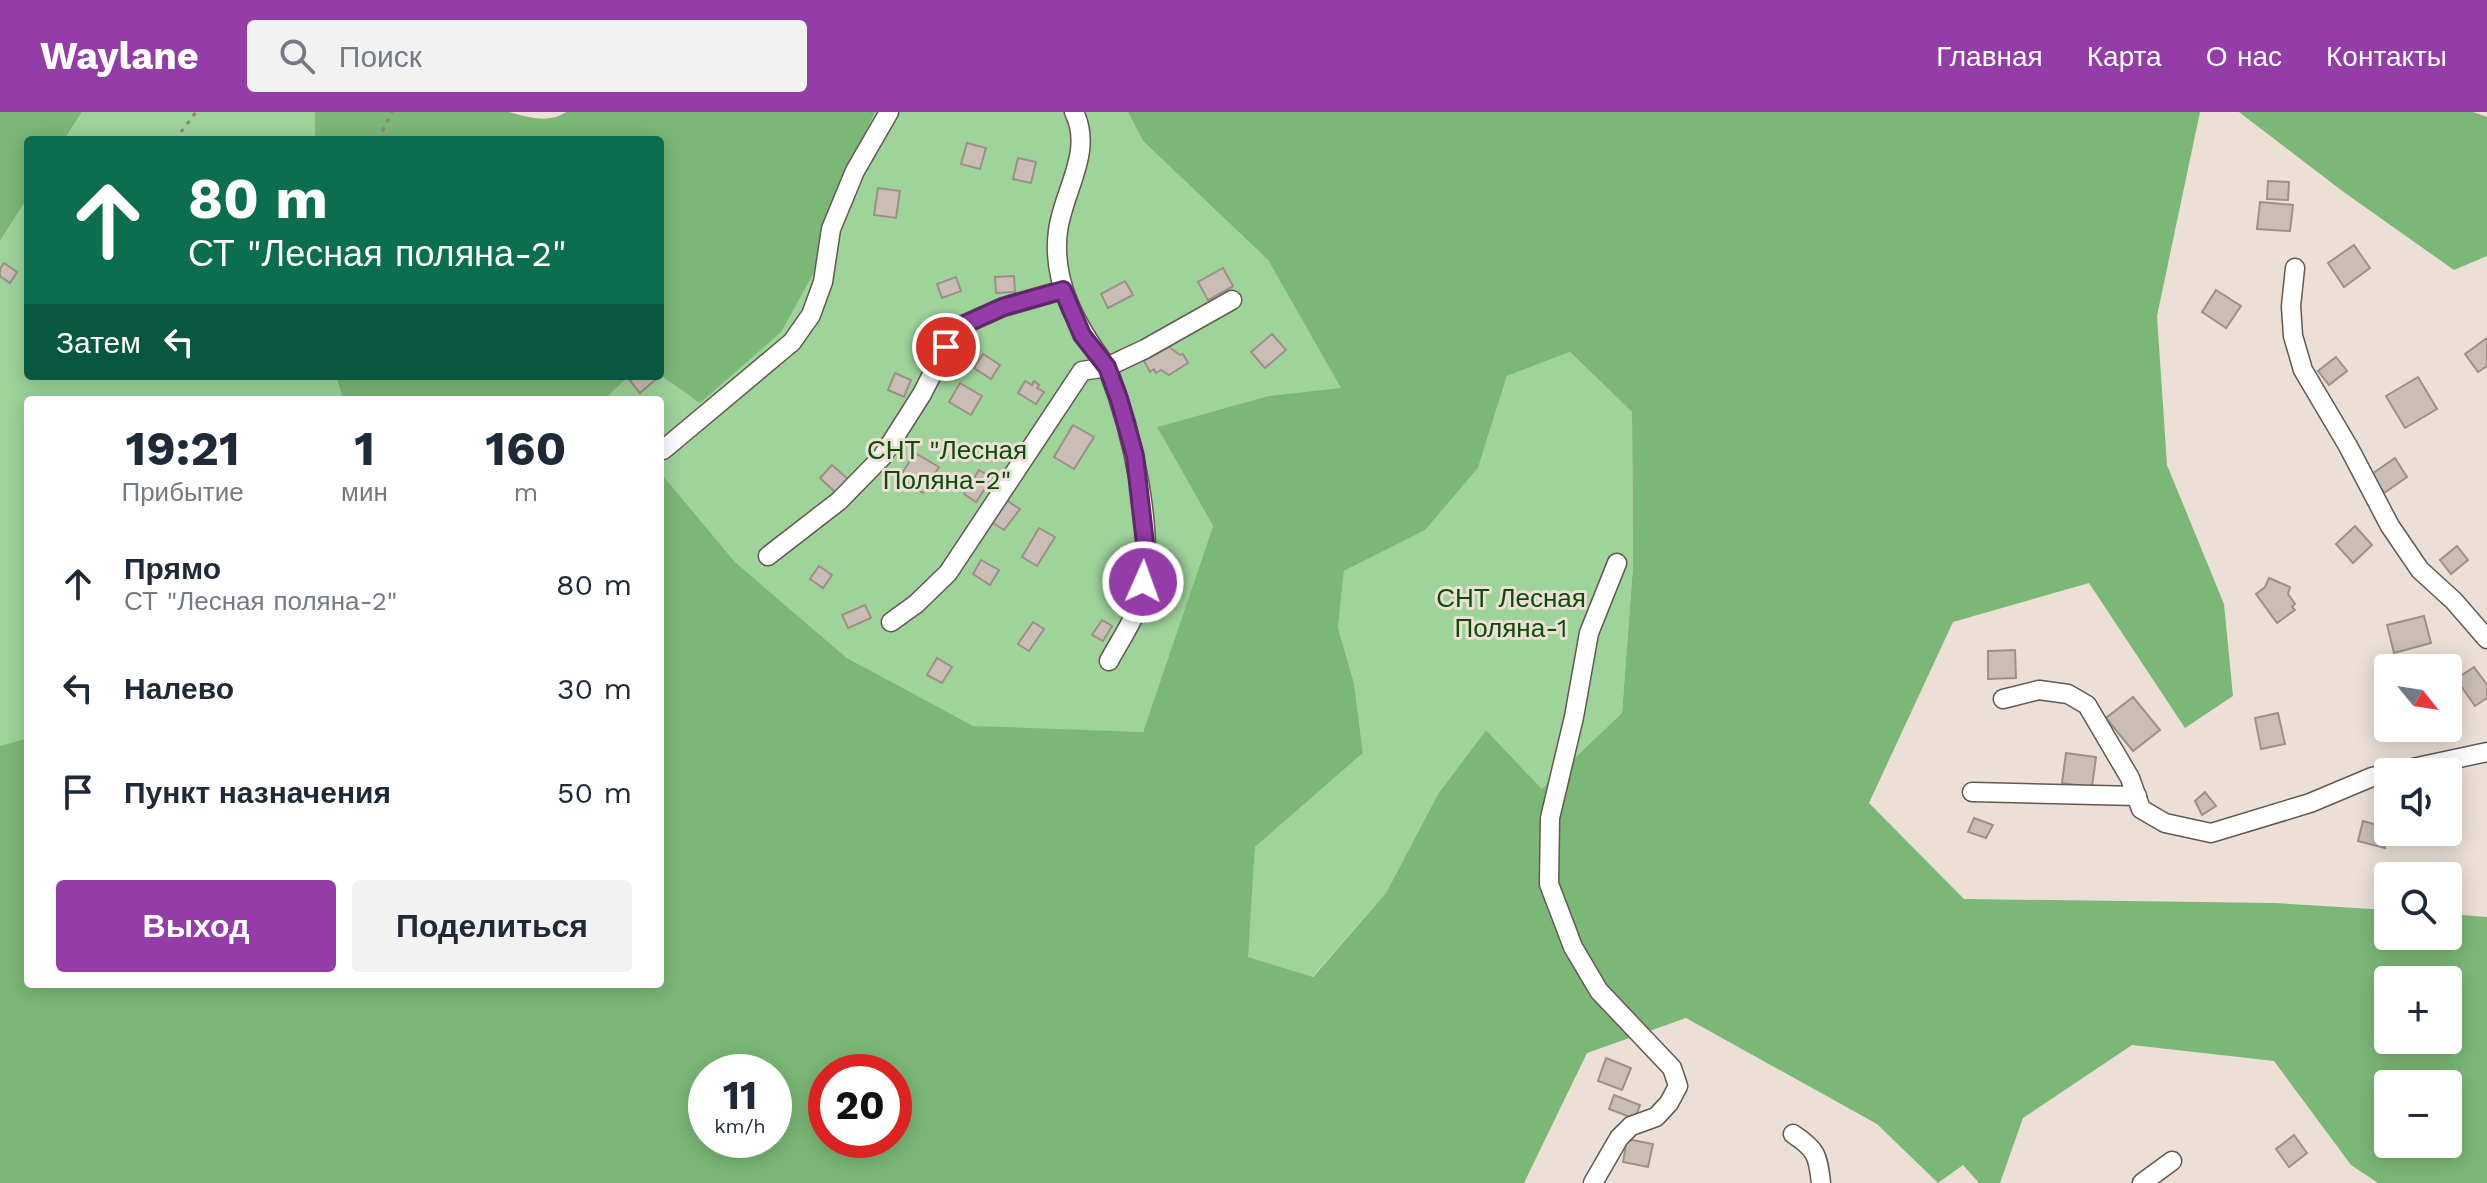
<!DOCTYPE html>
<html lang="ru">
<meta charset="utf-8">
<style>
:root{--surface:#fff;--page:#f2f2f3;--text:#1f2937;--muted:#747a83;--accent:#943ca8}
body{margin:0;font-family:"Work Sans",sans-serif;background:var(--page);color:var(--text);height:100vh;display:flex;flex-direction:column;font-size:30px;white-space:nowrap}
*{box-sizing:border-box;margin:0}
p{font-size:26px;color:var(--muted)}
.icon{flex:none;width:44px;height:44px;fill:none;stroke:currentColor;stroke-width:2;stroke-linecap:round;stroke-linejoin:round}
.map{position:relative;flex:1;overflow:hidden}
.details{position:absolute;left:24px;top:284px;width:640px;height:592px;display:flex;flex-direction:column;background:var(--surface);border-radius:8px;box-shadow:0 4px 20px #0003}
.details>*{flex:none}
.hud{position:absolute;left:24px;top:24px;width:640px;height:244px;border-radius:8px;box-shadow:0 4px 20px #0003;background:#0b6e4f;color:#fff;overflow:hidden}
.needle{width:52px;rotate:120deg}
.buttons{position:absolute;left:2374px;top:542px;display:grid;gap:16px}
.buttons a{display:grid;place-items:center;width:88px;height:88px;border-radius:8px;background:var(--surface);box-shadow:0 4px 20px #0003;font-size:40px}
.speed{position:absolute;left:688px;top:942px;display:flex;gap:16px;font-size:40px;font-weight:700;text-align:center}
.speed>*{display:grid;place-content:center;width:104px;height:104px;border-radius:50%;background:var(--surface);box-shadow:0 4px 20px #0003;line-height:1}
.speed small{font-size:20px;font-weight:400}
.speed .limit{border:12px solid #d22;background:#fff;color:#111}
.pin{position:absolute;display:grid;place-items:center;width:68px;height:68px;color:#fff;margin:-34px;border:4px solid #fff;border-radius:50%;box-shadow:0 2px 8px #0007}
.me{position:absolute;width:88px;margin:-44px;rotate:2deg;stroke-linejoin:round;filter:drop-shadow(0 0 6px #0008)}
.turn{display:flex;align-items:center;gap:28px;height:168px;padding:0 32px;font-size:36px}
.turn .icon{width:104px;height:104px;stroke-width:2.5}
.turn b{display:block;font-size:56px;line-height:68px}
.then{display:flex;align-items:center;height:76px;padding:0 32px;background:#0003;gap:16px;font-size:30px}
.eta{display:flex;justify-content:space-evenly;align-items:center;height:136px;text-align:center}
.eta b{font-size:48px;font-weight:700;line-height:56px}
.action{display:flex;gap:16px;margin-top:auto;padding:16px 32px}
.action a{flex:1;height:92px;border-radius:8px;background:var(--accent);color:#fff;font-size:32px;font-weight:700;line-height:92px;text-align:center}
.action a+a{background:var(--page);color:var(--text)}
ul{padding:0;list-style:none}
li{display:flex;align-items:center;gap:24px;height:104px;padding:0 32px}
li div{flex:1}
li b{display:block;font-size:30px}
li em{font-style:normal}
header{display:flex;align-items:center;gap:48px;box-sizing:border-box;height:112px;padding:0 40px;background:var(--accent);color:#fff}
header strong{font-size:38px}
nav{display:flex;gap:44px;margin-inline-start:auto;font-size:28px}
.search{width:560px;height:72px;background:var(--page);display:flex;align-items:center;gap:20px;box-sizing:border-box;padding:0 28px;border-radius:8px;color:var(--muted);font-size:30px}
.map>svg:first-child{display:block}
.green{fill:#9ed39a}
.forest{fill:#7bb877;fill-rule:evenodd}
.building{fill:#c9bdb5;stroke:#9c9088;stroke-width:2}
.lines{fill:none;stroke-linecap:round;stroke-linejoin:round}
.minor-casing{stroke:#635951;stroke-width:21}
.path{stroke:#8e857f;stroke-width:3;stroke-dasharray:4 6;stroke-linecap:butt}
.minor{stroke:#fff;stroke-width:18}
.route-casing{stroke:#60276d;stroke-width:20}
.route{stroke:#943ca8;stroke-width:14}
.labels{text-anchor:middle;stroke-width:6;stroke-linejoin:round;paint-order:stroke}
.park-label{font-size:26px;fill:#0b4c0b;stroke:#ebdfd6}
</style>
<header>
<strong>Waylane</strong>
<div class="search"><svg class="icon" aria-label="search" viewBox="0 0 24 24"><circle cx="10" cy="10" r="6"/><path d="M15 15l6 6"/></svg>Поиск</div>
<nav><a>Главная</a><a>Карта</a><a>О нас</a><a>Контакты</a></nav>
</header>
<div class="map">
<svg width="2487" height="1071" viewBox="0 0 2487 1071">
<rect width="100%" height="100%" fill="#ebdfd6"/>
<g class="green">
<path d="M82,0H315V28H64Z"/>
<path d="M875,0H1128L1143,29L1268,148L1342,277L1268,284L1157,315L1213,414L1143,620L973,615L847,546L735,450L660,360V288H604L629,264L660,263L701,291L830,99Z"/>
<path d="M28,85V264H336L343,288H28V626L0,634V129Z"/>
<path d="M1570,240L1632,300L1633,454L1622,601L1542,677L1486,618L1438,682L1386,781L1312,865L1247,845L1255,735L1363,641L1354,571L1338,516L1344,459L1425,417L1478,356L1507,264Z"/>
</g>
<g class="forest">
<path d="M0,0H82L64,28H28V85L0,129Z"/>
<path d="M315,0H509C527,5 549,12 566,0H875L830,99L813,162L781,220L700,291L660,263V28H315Z"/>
<path d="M1128,0H2200L2157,204L2167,353L2224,492L2233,584L2185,616L2089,471L1953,510L1869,691L1964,787L2275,791L2388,798V824H2448V802L2487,805V1071H2378L2351,1053L2274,949L2132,933L2023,1006L2000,1071H1979L1963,1053L1938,1071L1877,1012L1686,906L1587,941L1524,1071H0V634L28,626V872H660V360L735,450L847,546L973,614L1143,620L1213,414L1157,315L1268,284L1341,276L1268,148L1143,29ZM1570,240L1632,300L1633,454L1622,601L1542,677L1486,618L1438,682L1386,781L1313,865L1248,845L1255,735L1363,641L1354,571L1338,516L1344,459L1425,418L1478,356L1507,264ZM2388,868H2448V928H2388ZM706,960H774V1028H706ZM826,960H894V1028H826ZM2388,972H2448V1032H2388Z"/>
<path d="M2239,0H2473L2487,5V144L2454,158L2345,81Z"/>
<path d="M336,264H629L604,288H343Z"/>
</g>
<g class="building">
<path d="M967,31L986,36L980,57L961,52Z"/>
<path d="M1018,46L1036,50L1031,71L1013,67Z"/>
<path d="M2268,69L2289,70L2288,88L2267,87Z"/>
<path d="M878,76L900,79L896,106L874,103Z"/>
<path d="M2260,90L2293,93L2290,119L2257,117Z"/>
<path d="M2354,133L2370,156L2344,175L2328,151Z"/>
<path d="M4,151L17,160L10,171L0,164V157Z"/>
<path d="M1223,156L1233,174L1208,188L1198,170Z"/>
<path d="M1014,164L1015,180L996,181L995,165Z"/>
<path d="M956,165L961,179L942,186L937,172Z"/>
<path d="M1125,169L1133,183L1108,196L1101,182Z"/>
<path d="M2216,178L2241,194L2226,216L2202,200Z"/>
<path d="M1272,222L1286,238L1265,256L1251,240Z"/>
<path d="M2487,226V254L2478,260L2465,242Z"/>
<path d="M1169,235L1180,243L1183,242L1188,251L1169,263L1161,258L1156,261L1154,257L1150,260L1144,249Z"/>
<path d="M983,242L1000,253L991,267L974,256Z"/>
<path d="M2336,245L2347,259L2329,273L2318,259Z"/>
<path d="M895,261L911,268L904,285L888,278Z"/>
<path d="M636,264H651L655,268L640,281L630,269Z"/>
<path d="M2418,265L2437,297L2405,316L2386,284Z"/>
<path d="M1025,269L1032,273L1034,269L1039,273L1037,276L1044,280L1036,292L1018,281Z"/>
<path d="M960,271L982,284L971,303L949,290Z"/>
<path d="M1073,313L1094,325L1074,357L1054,345Z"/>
<path d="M915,341L939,355L923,381L899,366Z"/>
<path d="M2395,346L2407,365L2384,381L2372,362Z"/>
<path d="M832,353L849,368L836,381L820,366Z"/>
<path d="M979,358L992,366L976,390L964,382Z"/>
<path d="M1001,385L1020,397L1004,418L987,407Z"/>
<path d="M2355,414L2372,433L2353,451L2336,432Z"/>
<path d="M1039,416L1055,425L1037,454L1022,445Z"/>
<path d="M2457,434L2468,448L2451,462L2440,448Z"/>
<path d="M981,448L999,458L990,473L973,462Z"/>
<path d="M819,454L832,463L823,476L810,467Z"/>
<path d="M2269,466L2290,475L2288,482L2295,492L2292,495L2295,498L2277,511L2256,482L2265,475Z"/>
<path d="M865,493L871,506L848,516L842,503Z"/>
<path d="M2424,504L2431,531L2394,541L2387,513Z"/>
<path d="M1102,508L1112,514L1103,529L1092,523Z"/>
<path d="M1033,510L1044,517L1029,539L1018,532Z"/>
<path d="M2015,538L2016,566L1988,567V539Z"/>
<path d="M937,546L952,555L942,571L927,563Z"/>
<path d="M2474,555L2487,573V586L2475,594L2456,567Z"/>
<path d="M2133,585L2160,618L2133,639L2106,606Z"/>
<path d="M2278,601L2285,632L2261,637L2255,606Z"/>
<path d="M2066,641L2096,645L2092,675L2062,671Z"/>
<path d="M2205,680L2216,694L2202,703L2195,689Z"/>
<path d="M1974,706L1993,713L1986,726L1968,720Z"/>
<path d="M2363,709L2388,716L2385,736L2358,729Z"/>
<path d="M1606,946L1631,956L1622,978L1598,969Z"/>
<path d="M1614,983L1640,993L1635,1007L1609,997Z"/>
<path d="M2294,1023L2307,1041L2289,1055L2276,1037Z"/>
<path d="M1627,1027L1653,1032L1648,1055L1623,1050Z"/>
</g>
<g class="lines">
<g class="minor-casing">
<g id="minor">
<path d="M2295,156L2291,194L2293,224L2303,258L2348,334L2390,414L2420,458L2454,489L2487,527"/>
<path d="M663,338L792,230L811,203L823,170L831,117L855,59L889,0"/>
<path d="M768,444L839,389L882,345L922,282L946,235L963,213L1003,195L1063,178"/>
<path d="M891,510L916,492L948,461L1082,259L1107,255C1078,216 1051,171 1058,119C1063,79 1094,40 1074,0"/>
<path d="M1109,549C1119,530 1134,509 1140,489C1158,426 1131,315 1107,255L1145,237L1232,188"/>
<path d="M2003,587L2039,578L2068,582L2087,593L2130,666L2141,697L2165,711L2211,721L2310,691L2372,665L2388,661"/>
<path d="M2394,660L2487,640"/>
<path d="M1972,680L2137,684"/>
<path d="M1793,1022C1816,1037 1818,1043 1821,1071"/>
<path d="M1593,1071L1619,1026L1631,1014L1656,1005L1669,991L1678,974L1672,956L1599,879L1573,835L1549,772L1550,706L1574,605L1589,521L1617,451"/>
<path d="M2142,1071L2172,1049"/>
</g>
</g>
<g class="path">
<path d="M175,28L196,0"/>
<path d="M378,28L392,0"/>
</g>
<use href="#minor" class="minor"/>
</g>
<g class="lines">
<g class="route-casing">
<path id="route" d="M946,235L963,213L1003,195L1063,178L1082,223L1107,255L1119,287L1135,344L1147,449L1143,470"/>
</g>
<use href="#route" class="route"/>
</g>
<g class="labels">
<g class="park-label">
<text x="947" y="347">СНТ "Лесная<tspan x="947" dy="30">Поляна-2"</tspan></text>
<text x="1511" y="495">СНТ Лесная<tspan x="1511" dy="30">Поляна-1</tspan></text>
</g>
</g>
</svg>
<div class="buttons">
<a><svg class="needle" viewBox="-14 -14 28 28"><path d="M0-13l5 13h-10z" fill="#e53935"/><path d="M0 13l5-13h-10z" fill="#747a83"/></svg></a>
<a><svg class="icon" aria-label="sound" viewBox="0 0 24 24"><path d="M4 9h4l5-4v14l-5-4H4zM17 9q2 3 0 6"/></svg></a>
<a><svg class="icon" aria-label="search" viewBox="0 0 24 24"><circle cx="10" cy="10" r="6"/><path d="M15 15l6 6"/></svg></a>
<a>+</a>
<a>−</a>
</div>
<div class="speed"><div>11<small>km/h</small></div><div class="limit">20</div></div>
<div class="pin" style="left:946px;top:235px;background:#d93025"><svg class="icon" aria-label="arrive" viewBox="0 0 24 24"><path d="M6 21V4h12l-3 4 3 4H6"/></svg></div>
<svg class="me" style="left:1143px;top:470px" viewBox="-20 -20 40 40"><circle r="17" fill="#943ca8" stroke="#fff" stroke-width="3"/><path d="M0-11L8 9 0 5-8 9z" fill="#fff"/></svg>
<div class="hud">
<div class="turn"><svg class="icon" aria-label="ahead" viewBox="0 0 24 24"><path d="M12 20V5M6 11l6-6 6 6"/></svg><div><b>80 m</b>СТ &quot;Лесная поляна-2&quot;</div></div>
<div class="then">Затем<svg class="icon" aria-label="left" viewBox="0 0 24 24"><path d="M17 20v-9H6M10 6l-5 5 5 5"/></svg></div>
</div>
<section class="details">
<div class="eta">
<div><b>19:21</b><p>Прибытие</p></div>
<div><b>1</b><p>мин</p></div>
<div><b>160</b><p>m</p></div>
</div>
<ul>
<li><svg class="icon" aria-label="ahead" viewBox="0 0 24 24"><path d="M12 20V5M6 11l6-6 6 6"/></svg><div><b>Прямо</b><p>СТ &quot;Лесная поляна-2&quot;</p></div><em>80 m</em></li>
<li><svg class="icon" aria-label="left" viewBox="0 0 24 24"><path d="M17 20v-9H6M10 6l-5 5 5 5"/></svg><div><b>Налево</b></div><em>30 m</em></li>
<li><svg class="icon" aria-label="arrive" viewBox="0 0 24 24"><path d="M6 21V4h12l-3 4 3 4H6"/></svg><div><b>Пункт назначения</b></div><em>50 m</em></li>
</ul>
<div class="action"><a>Выход</a><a>Поделиться</a></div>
</section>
</div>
